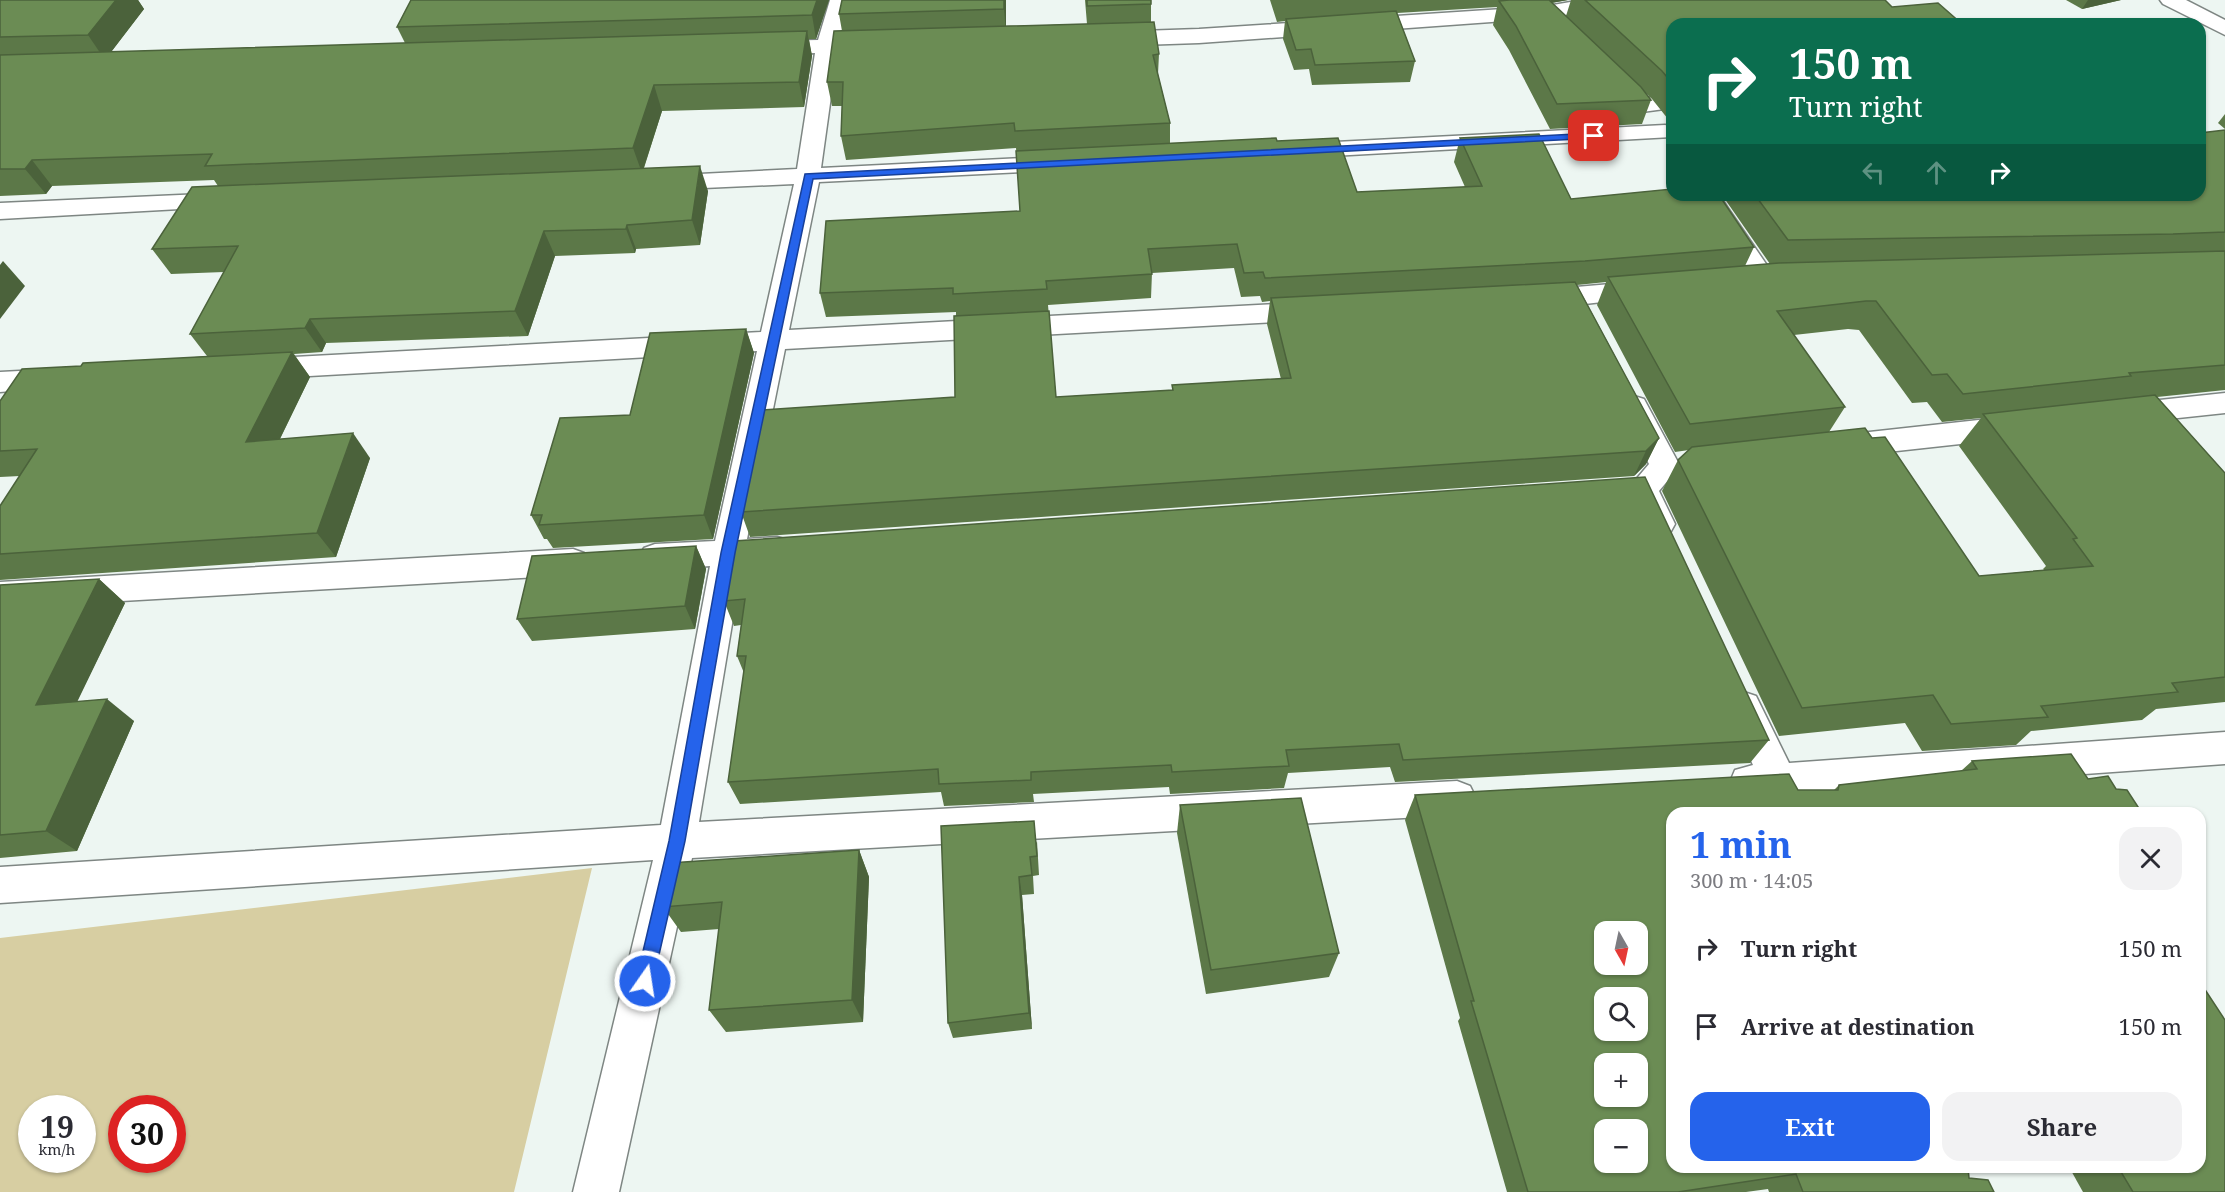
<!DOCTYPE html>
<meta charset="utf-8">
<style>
:root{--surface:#fff;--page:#f2f2f3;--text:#2b2b33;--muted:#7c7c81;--accent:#2563eb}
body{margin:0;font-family:"Noto Serif",serif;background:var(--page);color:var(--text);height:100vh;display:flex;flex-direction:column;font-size:22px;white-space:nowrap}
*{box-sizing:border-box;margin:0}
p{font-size:20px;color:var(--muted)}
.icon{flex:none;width:33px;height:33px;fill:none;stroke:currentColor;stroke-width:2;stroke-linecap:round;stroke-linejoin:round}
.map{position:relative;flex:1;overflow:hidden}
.sheet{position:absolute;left:1666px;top:807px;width:540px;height:366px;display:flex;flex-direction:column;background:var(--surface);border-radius:18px;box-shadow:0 2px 4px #0004}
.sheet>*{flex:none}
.hud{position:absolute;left:1666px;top:18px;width:540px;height:183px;border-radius:18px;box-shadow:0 2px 4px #0004;background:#0b6e4f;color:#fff;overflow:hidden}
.needle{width:39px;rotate:171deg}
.fabs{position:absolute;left:1594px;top:921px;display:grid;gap:12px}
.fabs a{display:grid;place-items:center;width:54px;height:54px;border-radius:12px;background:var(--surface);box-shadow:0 2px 4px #0004;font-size:30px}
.speed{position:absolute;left:18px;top:1095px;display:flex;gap:12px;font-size:30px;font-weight:700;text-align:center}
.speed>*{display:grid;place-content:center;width:78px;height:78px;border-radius:50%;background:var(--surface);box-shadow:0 2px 4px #0004;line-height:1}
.speed small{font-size:15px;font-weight:400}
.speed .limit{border:9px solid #d22;background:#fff;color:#111}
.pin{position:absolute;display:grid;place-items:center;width:51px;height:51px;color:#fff;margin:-26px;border-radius:12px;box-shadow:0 3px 9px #0006}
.me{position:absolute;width:66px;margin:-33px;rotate:13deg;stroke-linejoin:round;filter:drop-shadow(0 0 4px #0008)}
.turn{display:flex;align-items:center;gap:21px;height:126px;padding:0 24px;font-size:27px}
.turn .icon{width:78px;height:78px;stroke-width:2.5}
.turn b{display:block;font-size:42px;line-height:51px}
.lanes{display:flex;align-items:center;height:57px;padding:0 24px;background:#0003;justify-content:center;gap:30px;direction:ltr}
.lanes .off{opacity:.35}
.round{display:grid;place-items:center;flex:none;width:63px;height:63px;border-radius:18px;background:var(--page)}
.summary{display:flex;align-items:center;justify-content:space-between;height:102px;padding:0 24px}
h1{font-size:36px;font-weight:700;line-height:45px;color:var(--accent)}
.button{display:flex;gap:12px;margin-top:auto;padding:12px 24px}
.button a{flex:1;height:69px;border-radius:18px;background:var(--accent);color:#fff;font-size:24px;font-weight:700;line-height:69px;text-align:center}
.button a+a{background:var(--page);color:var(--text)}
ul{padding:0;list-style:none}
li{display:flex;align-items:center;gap:18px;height:78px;padding:0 24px}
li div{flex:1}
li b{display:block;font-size:22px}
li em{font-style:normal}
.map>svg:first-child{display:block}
.green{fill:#d7cea2;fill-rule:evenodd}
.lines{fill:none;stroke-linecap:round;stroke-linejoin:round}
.minor-casing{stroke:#7e8683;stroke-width:3}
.minor{fill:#fff;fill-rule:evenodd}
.wall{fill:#5c7848;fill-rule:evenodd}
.shaded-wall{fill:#4b623b}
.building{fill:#6b8c54;stroke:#4b623b;stroke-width:1.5;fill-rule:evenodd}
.route{fill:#2563eb;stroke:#184099;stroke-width:1.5}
</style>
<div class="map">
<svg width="2225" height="1192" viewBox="0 0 2225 1192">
<rect width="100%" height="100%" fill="#edf6f2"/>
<path class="green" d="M592,868L514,1192H0V938ZM32,1108H82V1160H32ZM172,1108V1160H122V1108Z"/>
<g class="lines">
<g class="minor-casing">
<g id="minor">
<path d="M830,0H850L840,39L885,40L888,45L885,50L837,53L821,168L1061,156L1070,158L1073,163L1070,168L1061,170L819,182L789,330L1313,302L1323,305L1327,311L1323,317L1313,320L785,349L747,539L777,537L788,540L793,549L788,558L777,561L742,564L699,822L1457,781L1470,786L1476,798L1470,810L1457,815L692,858L619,1192H573L653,860L0,903V867L661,825L710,566L655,570L644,566L639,557L644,548L655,544L715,541L757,351L256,379L246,376L242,369L246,362L256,359L761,332L794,184L660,190L651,188L648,183L651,178L660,176L797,169L815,53L766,55L758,53L755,48L758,43L766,41L818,40Z"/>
<path d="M1582,0H1631L1628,4L1621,6L1547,18L1199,43L1111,46L1103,44L1100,39L1103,34L1111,32L1199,29L1547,6Z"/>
<path d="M2160,0H2186L2225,20V35L2163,4Z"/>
<path d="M1672,94V108L1642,112L1634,110L1630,105L1634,100Z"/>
<path d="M1665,125L1672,127V137L1296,158L1288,156L1284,151L1288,146L1296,144Z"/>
<path d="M225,193L234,196L238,201L234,206L0,219V203Z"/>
<path d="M1695,195H1719L1777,280L1773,286L1736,291L1727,288L1723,282L1727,276L1746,273Z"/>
<path d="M1646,281L1655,284L1659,290L1655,296L1576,305L1566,302L1563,296L1566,290L1576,287Z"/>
<path d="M58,369L68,372L72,379L68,386L0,392V372Z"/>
<path d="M2225,393V413L2122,424L2112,421L2107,414L2112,407L2122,404Z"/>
<path d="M1634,396L1644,399L1680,466L1659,491L1675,524L1670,533L1659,536L1648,533L1628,489L1649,464L1619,406L1624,399Z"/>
<path d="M2015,416L2025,420L2030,427L2025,434L2015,438L1842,457L1831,454L1827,446L1831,438L1842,435Z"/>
<path d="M573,549L584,553L589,562L584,571L573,575L0,608V582Z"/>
<path d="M1744,692L1756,696L1789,763L2225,732V764L1804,794L1813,813H1775L1768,797L1748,798L1735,794L1730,782L1735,770L1753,765L1726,707L1732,696Z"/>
</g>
</g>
<use href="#minor" class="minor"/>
</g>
<g class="wall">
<path d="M0,0H138L144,9L111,52L405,43L397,27L411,0H829L816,39H809L812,56L804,107L662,111L644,168L708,191L700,245L636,249L635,253L555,256L528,336L326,343L322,352L294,354L310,377L280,439L370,458L336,557L0,580V506L20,476L0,477V401L81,366L207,356L190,334L224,272L171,274L152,249L218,186L214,180L52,186L46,194L0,196Z"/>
<path d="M842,0H1006V26L1087,24L1085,0H1151V23L1159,54L1158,74L1170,123V143L1277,141L1357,192L1465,187L1454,162L1460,138L1571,199L1754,247L1745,266L1770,264L1722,195H2200L2225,130V390L2157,397L2225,473V702L2156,709L2142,720L2031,731L2016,745L1922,751L1905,723L1779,736L1662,491L1678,460L1689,450L1675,452L1597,305L1606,282L1577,285L1659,438L1646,464L1634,476L750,537L741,512L955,397L956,312L826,317L820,293L1020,211L1016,148L846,160L841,136L842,106H832L827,82L842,31L839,14ZM1234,268L1241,297L1260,296L1262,302L1270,301L1267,324L1281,379L1172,385V390L1056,397L1048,305L1151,298L1152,273ZM1848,329L1859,330L1912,403L1927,402L1942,422L1981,418L1959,446L2046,566L2043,569L2044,570L1979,576L1872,438L1829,432L1845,407L1794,335Z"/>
<path d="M1270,0H1568L1551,3L1566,16L1571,0H1885L1892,7L1672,24V124L1652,99L1646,93L1651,100L1642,124L1550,129L1509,50L1493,25L1497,7L1397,13L1415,61L1410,82L1312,85L1309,69L1294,70L1283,39L1285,21L1277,22Z"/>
<path d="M2066,0H2121L2082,9Z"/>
<path d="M2225,114V129L2218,123Z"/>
<path d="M746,329L754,353L713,539L553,548L547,539H544L531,515Z"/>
<path d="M734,541L1769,740L1750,763L1395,782L1390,767L1288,773L1284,788L1170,794L1169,787L1033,794L1034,802L944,806L941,792L740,804L728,782L744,673L737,656L741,625L734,626L724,601Z"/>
<path d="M696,546L706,569L695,629L532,641L517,619Z"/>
<path d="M99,579L125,603L77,701L134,721L77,851L0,858V585Z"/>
<path d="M1972,761L2088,779L2116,789L1672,813L1969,1178L1994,1192H1769L1768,1189L1746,1192H1507L1458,1021L1460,1018L1405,820L1415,795L1834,790L1839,785L1961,771Z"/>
<path d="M1180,805L1339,953L1329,977L1206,994L1177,833Z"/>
<path d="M1037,841L1039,875L1033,876L1034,894L1022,895L1032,1029L953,1038L948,1023Z"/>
<path d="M859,850L869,877L863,1022L726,1032L709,1010L719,929L681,932L663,907Z"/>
<path d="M2069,1167H2200L2225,1192H2083Z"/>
</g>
<g class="shaded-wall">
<path d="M116,0H138L144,9L105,60L88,35Z"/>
<path d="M817,0H829L816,39L812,15Z"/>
<path d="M1004,0H1006V33L1004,9Z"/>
<path d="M1551,0H1568L1551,3Z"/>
<path d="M2088,0H2121L2082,9Z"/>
<path d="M807,31L812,56L804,107L799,82Z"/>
<path d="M654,85L662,111L642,173L633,148Z"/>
<path d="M32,160L52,186L46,194L25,169Z"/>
<path d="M700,166L708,191L700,245L692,220Z"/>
<path d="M627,225L636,249L635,253L626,229Z"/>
<path d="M544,231L555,256L528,336L515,311Z"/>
<path d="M3,261L25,286L0,319V265Z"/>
<path d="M310,319L326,343L322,352L305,328Z"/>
<path d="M746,329L754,353L713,539L704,515Z"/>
<path d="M292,352L310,377L266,467L246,442Z"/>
<path d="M353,433L370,458L336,557L317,533Z"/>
<path d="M1659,438L1646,464L1634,476L1646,451Z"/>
<path d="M696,546L706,569L695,629L685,606Z"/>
<path d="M99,579L125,603L65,727L36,705Z"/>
<path d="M107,699L134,721L77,851L46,831Z"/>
<path d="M859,850L869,877L863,1022L852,1000Z"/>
<path d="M1019,877L1022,895L1032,1029L1029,1013Z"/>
</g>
<g class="building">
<path d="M0,0H116L88,35L0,37Z"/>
<path d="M411,0H817L812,15L397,27Z"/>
<path d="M842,0H1004V9L839,14Z"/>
<path d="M1087,0H1151V4L1087,6Z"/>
<path d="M1509,0H1549L1641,87L1651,100L1557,104L1516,26L1499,1Z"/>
<path d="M1585,0H1885L1892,7L1938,3L1962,24H1672V83L1662,71Z"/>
<path d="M1396,11L1415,61L1315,65L1311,49L1296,50L1286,19Z"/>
<path d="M1154,22L1159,54L1153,55L1170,123L1015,131L1014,123L841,136L843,82H827L834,31Z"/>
<path d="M807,31L799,82L654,85L633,148L205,166L212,154L32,160L25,169H0V55Z"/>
<path d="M2225,130V232L2173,234L1788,240L1755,195H2200V133Z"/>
<path d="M1539,134L1571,199L1672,189V195H1719L1754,247L1585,261L1265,278L1263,272L1244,273L1237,244L1148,249L1152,274L1046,281L1047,289L953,294V288L820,293L826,221L1020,211L1016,151L1276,138L1277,141L1338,138L1357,192L1482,186L1460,138Z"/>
<path d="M700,166L692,220L627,225L626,229L544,231L515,311L310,319L305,328L190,334L238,246L152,249L192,187Z"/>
<path d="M2225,251V365L2129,373L2131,376L1963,394L1947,374L1932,375L1876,301H1866L1777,311L1845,407L1690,424L1608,277L1779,263Z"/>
<path d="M1575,282L1659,438L1646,451L741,512L762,410L955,397L954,316L1049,311L1056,397L1173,390L1172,385L1291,378L1271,298Z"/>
<path d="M746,329L704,515L539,525L542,515H531L560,418L630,415L650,333Z"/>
<path d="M292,352L246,442L353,433L317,533L0,554V506L37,449L0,451V401L22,369L81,366L83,363Z"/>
<path d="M2155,395L2225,473V677L2172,683L2178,692L2041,706L2048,717L1951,724L1933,695L1802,708L1678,460L1692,447L1865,428L1872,438L1885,437L1979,576L2093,566L2073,539L2077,538L1983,414Z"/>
<path d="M1645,477L1769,740L1403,760L1399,744L1286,750L1289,766L1172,772L1171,765L1031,772V780L939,784L938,769L728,782L746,656H737L745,599L724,601L734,541Z"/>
<path d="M696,546L685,606L517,619L532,556Z"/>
<path d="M99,579L36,705L107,699L46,831L0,835V585Z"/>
<path d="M2071,754L2088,779L2108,776L2116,789L2127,790L2142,813H1672V1167H1968L1969,1178L1988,1180L1994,1192H1803L1796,1174L1678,1192H1528L1471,1001H1474L1415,795L1789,774L1798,790H1838L1839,785L1977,769L1972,761ZM1605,932H1638V964H1605ZM1605,998H1638V1030H1605ZM1605,1064H1638V1096H1605ZM1605,1130H1638V1162H1605Z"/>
<path d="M1301,798L1339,953L1211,970L1180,805Z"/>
<path d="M1034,821L1037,856L1030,857L1032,875L1019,877L1029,1013L948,1023L941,826Z"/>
<path d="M859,850L852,1000L709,1010L722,902L663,907L670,863Z"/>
<path d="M2200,982L2225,1020V1192H2133L2118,1167H2200Z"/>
</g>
<path class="route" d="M1594,133L1599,136L1598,138L813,179L735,553L685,841L653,981L651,987L645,990L639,987L636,981L669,841L721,553L805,174Z"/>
</svg>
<div class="fabs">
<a><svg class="needle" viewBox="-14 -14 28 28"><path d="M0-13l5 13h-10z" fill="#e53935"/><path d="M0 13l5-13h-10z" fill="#7c7c81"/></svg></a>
<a><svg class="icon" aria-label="search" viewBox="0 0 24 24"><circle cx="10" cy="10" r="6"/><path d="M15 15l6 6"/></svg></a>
<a>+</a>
<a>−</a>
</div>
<div class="speed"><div>19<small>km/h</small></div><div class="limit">30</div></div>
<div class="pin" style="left:1594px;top:136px;background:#d93025"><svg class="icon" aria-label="arrive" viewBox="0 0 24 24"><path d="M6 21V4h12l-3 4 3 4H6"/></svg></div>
<svg class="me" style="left:645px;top:981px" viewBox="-20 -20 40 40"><circle r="17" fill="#2563eb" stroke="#fff" stroke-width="3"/><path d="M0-11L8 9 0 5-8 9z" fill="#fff"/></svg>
<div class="hud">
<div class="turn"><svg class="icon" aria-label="right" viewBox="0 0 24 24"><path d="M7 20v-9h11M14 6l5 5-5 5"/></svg><div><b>150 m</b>Turn right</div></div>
<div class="lanes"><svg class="icon off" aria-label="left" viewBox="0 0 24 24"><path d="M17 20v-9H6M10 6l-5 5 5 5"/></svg><svg class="icon off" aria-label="ahead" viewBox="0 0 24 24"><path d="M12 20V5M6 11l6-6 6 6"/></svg><svg class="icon" aria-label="right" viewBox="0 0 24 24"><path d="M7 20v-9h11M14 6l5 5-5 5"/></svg></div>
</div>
<section class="sheet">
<div class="summary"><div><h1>1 min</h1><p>300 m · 14:05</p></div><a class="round"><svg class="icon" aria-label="close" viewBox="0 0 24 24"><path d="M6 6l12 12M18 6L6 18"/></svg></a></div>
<ul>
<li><svg class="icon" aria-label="right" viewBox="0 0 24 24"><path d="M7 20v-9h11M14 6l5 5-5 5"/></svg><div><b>Turn right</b></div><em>150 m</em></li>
<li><svg class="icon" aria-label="arrive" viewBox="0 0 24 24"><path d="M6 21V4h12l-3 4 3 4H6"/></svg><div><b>Arrive at destination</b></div><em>150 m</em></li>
</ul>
<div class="button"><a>Exit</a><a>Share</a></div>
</section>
</div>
